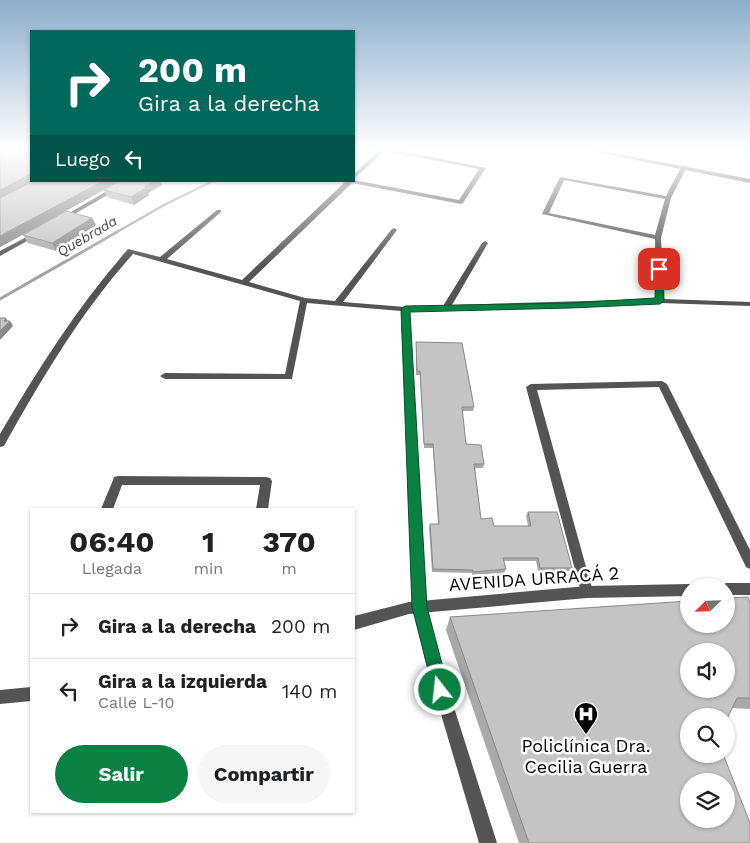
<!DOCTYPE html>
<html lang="es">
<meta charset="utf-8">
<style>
:root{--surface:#fff;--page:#f6f6f6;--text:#202124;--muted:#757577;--line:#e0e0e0;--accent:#0b8043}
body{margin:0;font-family:"Work Sans",sans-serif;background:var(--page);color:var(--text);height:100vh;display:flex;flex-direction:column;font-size:19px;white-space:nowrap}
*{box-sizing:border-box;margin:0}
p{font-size:16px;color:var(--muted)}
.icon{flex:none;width:28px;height:28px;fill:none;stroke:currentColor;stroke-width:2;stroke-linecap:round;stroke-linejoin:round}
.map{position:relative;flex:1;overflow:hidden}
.side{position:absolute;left:30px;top:508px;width:325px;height:305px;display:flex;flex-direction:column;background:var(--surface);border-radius:0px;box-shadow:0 1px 4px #0004}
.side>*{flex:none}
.guide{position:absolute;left:30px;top:30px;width:325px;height:152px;border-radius:0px;box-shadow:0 1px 4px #0004;background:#00695c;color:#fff;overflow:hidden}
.needle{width:32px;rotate:247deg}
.buttons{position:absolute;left:680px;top:578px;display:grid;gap:10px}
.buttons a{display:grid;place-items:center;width:55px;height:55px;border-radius:50%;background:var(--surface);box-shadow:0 1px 4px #0004;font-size:25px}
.pin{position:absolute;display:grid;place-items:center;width:42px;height:42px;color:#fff;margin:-21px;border-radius:10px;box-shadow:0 2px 8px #0006}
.me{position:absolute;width:55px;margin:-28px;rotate:344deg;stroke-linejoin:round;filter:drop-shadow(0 0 4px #0008)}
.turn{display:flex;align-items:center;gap:18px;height:105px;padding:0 25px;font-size:22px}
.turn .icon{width:65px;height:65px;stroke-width:2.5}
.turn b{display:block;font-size:35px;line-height:42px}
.then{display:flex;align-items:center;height:48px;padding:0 25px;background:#0003;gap:10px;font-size:19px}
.eta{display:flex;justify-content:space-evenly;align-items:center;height:85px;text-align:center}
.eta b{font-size:30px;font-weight:700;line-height:35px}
.cta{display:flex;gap:10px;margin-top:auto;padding:10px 25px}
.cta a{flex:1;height:58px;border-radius:30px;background:var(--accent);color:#fff;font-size:20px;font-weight:700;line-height:58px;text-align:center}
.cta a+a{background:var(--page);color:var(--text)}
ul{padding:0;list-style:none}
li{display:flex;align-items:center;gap:15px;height:65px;padding:0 25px;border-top:1px solid var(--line)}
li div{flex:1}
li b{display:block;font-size:19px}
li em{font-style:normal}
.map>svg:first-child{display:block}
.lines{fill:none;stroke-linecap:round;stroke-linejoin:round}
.stream-far1{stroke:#a2a2a2;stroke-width:2.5}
.stream{stroke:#a2a2a2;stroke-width:3}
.minor{fill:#545454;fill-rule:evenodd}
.tertiary{fill:#545454;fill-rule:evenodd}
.wall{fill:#a9a9a9}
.shaded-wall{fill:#898989}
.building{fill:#c4c4c4;stroke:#898989;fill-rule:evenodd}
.route{fill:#0b8043;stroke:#07532c}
.labels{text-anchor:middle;stroke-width:5;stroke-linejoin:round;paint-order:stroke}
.far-water-label{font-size:14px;font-style:italic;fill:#434343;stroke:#fff}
.near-street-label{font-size:18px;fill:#000;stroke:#fff}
.near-poi-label{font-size:18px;fill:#000;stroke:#fff}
</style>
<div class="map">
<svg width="750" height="843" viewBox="0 0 750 843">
<rect width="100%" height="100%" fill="#fff"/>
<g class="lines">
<path class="stream-far1" d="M115,233L166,204L213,181"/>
<path class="stream" d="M0,299L117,232"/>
<g class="minor">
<path d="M380,149H393L486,168L463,203L461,204L352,183L249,282L305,298L335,301L392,229L394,228L397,230L343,302L405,307L443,306L482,243L485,241L488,243L452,305L656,299L655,239L542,214L560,177L666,196L681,167L684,165L687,167L671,198L661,238L664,299L750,302V306L660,303L409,311L427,607L439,660L497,843H479L425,660L413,607L401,311L307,303L292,379H165L160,376L165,373L285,374L300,301L133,254C81,312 42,378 4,446L0,447V434C38,369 78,306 128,249L160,257L217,210H221V212L167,259L242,280L346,181H354V180L459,200L479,169L384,151L354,179V174ZM564,180L665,199L655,235L549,213Z"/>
<path d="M124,181H132L64,220L59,219Z"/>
<path d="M36,232L39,234L38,235L0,256V251Z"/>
<path d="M662,381L667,384L750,550V569L746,567L659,387L537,390L593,592L592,596L587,598L582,596L581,592L526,387L531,384Z"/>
<path d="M118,476L266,477L270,478L272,481L268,509H256L260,485H122L113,509H101L113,480L114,477Z"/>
</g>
<g class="tertiary">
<path d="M580,149H593L750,179V183Z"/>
<path d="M726,583H750V595H726V586H721Z"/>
<path d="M689,584L694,586H689V596L587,598L409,614L354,630V616L409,602L587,586Z"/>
<path d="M31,687V701L0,704V690Z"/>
</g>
</g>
<g class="wall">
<path d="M31,181L162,185L148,193L149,195L134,205L107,197L104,190L0,247Z"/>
<path d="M92,218L96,225L56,251L28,243L23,235Z"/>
<path d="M416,342L474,407L473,411H462L466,444L484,464L483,468H475L481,519L494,526H528L526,516L528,512L572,568L570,571H538L536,561H504L506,569L504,573L472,575V573L432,572L429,528L430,524H438L433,448H424L420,375H416Z"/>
<path d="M750,603V709L732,708L689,716L750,843H519L446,630L450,617Z"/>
</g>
<g class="shaded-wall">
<path d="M0,149H14L0,156Z"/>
<path d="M31,174V181H35L0,200V190Z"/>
<path d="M103,181H120L0,247V236Z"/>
<path d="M153,181H160L162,185L148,193L149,195L134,205L131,197L144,187Z"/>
<path d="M92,218L96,225L56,251L52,243Z"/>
<path d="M6,318L8,322L10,321L13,326L0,340V331L4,321Z"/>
</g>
<g class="building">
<path d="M10,149H31V174L0,190V154Z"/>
<path d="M34,181H103L0,236V198Z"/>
<path d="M119,181H153L144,187L146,188L131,197L104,190Z"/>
<path d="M66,211L92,218L52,243L23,235Z"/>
<path d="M0,318H6L4,321H10L0,331Z"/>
<path d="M416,342L462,343L474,407H462L466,444L481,445L484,464H474L481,519L492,518L494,526H531L528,512H557L572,568H540L538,558H503L506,569L473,572V570L433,569L430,524H439L433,444H424L420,371H417Z"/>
<path d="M748,597L750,603V698H737L726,721V716H689V754H723L750,823V843H529L450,617L689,601V624H726V598ZM689,651H726V689H689ZM689,781H726V819H689Z"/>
</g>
<linearGradient id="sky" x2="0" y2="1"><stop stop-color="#8cadcc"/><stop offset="0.56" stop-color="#fff"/><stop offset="1" stop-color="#fff" stop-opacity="0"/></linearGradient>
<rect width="750" height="267" fill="url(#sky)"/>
<path class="route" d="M656,267L663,269L664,301L660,304L571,308L410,312L427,607L449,690L446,696L440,698L435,696L412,607L401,309L405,306L571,303L655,298Z"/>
<defs>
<g id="hospital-pin" transform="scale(1.25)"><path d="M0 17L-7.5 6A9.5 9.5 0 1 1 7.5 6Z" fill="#000" stroke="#fff"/><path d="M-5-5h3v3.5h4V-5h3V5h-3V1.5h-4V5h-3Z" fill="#fff"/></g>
</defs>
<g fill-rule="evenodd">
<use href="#hospital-pin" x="586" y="714"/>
</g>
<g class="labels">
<g class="far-water-label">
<text transform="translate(87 236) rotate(-30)" y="5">Quebrada</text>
</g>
<g class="near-street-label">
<text transform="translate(534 579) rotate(-4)" y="6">AVENIDA URRACÁ 2</text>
</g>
<g class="near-poi-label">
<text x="586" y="752">Policlínica Dra.<tspan x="586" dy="21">Cecilia Guerra</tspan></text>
</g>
</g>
</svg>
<div class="buttons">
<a><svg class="needle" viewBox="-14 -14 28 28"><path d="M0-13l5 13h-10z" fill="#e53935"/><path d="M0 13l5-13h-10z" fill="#757577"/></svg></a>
<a><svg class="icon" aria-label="sound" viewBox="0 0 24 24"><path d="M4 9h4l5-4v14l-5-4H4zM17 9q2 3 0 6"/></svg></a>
<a><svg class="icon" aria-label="search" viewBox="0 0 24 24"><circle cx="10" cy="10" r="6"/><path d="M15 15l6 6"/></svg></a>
<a><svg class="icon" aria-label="layers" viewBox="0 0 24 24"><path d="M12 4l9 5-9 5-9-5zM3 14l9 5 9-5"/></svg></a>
</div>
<div class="pin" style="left:659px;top:269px;background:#d93025"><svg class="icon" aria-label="arrive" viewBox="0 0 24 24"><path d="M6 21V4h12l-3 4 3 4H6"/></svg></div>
<svg class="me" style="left:440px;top:690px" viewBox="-20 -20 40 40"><circle r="17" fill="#0b8043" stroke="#fff" stroke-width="3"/><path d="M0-11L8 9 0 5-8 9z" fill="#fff"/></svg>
<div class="guide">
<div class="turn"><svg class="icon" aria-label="right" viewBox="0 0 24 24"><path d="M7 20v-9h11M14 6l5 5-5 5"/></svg><div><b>200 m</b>Gira a la derecha</div></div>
<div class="then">Luego<svg class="icon" aria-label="left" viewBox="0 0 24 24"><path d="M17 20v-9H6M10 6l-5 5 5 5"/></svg></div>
</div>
<section class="side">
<div class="eta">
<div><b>06:40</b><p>Llegada</p></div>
<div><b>1</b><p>min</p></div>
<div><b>370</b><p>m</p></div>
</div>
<ul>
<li><svg class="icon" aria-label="right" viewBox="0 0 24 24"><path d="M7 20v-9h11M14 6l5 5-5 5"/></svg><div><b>Gira a la derecha</b></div><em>200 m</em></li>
<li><svg class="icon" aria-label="left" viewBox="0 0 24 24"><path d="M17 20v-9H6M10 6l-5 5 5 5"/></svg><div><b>Gira a la izquierda</b><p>Calle L-10</p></div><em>140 m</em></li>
</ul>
<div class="cta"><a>Salir</a><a>Compartir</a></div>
</section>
</div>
